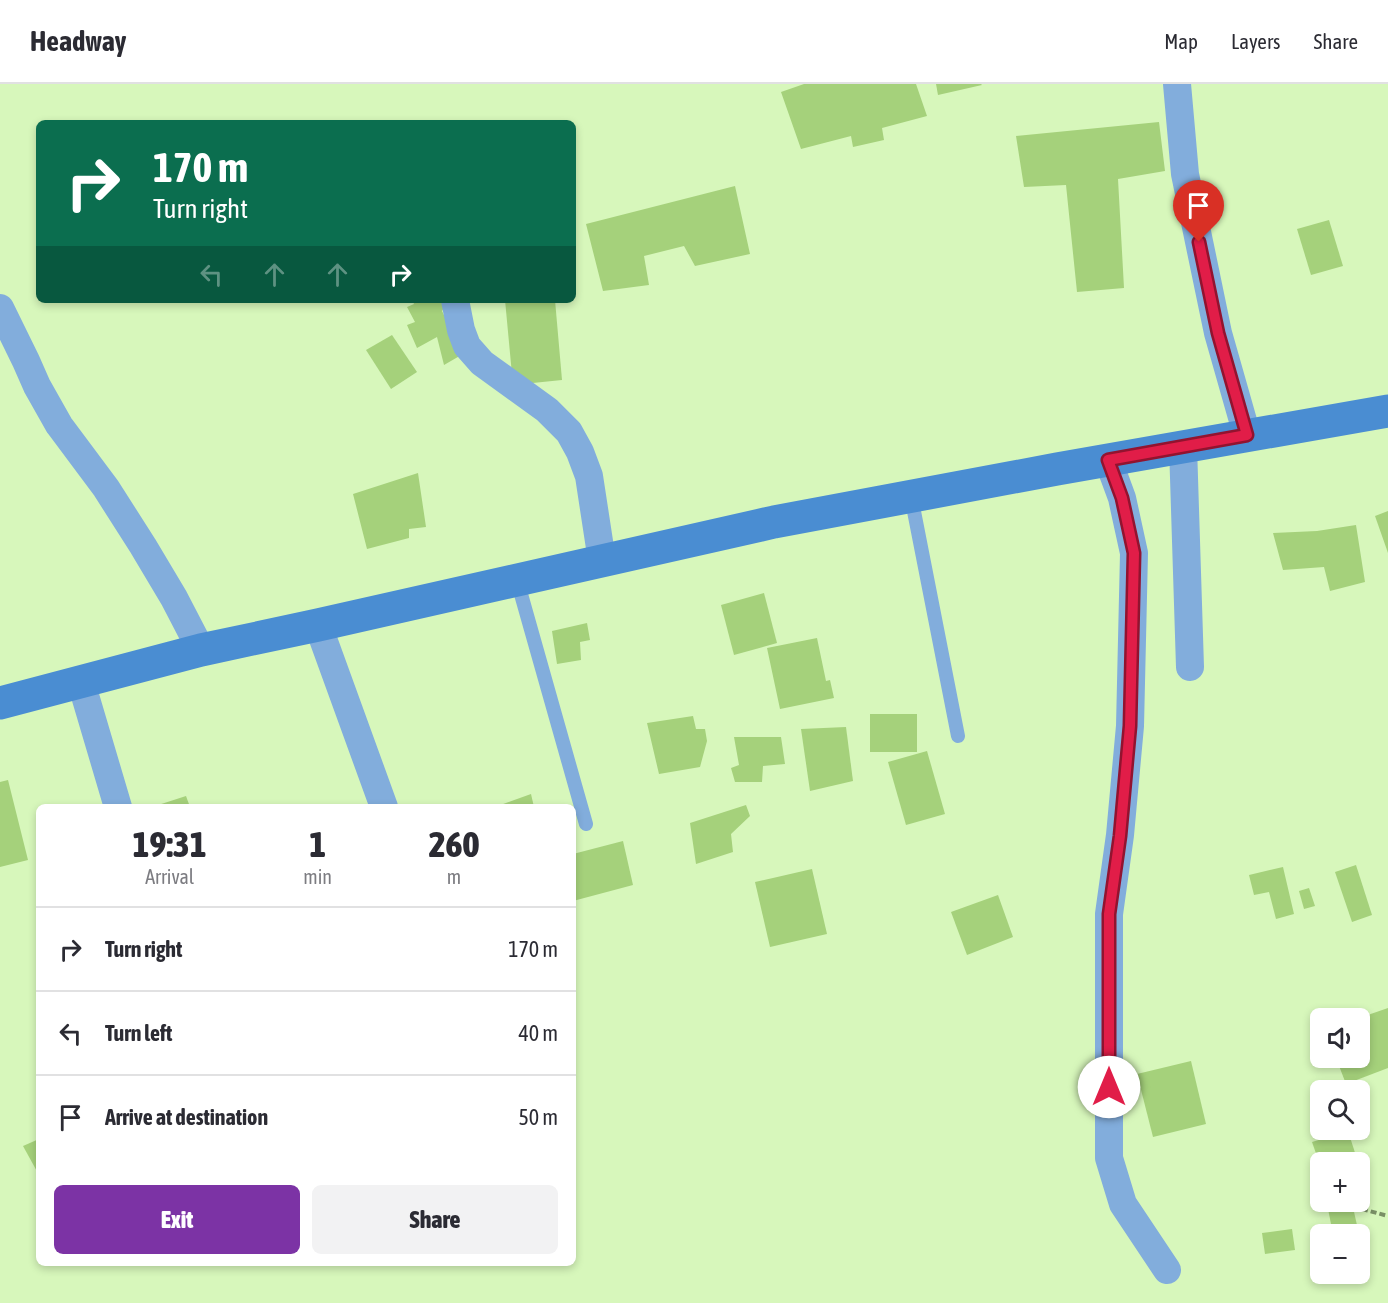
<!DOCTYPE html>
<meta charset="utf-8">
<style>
:root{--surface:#fff;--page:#f2f2f3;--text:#2b2b33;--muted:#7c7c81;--line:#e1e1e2;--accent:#7c33a5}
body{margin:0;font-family:"Asap Condensed",sans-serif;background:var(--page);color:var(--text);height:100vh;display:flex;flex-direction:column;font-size:22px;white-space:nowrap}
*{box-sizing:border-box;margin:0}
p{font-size:20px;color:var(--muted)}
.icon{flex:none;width:33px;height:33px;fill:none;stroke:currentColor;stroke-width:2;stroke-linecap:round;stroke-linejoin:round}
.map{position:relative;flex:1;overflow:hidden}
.details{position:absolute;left:36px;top:720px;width:540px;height:462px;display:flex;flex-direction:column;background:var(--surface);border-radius:9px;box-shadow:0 3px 9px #0003}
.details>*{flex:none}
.top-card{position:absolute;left:36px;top:36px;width:540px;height:183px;border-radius:9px;box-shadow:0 3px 9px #0003;background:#0b6e4f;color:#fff;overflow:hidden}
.tools{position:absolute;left:1310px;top:924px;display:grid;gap:12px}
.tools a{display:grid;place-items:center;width:60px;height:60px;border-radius:9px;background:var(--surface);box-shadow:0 3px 9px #0003;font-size:30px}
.pin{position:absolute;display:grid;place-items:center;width:51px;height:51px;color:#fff;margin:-62px -26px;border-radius:50% 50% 50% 0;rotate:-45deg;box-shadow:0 0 6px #0007}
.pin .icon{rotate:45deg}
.me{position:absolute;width:66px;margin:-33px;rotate:0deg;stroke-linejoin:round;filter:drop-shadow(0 0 4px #0008)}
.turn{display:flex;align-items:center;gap:21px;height:126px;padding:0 18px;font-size:27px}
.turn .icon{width:78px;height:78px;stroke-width:2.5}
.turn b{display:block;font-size:42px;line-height:51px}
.lanes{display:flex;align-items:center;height:57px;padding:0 18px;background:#0003;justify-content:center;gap:30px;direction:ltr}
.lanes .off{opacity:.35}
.eta{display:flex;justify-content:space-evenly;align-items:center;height:102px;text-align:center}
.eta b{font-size:36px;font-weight:800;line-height:42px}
.action{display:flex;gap:12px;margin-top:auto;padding:12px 18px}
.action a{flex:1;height:69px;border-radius:9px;background:var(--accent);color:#fff;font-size:24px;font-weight:800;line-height:69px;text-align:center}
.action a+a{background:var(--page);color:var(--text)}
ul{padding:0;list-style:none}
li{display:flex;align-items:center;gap:18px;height:84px;padding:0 18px;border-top:2px solid var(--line)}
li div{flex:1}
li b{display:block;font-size:22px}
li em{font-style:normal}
header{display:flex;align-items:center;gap:36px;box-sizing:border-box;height:84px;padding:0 30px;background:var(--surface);border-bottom:2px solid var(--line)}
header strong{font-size:28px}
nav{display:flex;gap:33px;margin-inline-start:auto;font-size:21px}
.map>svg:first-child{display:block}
.building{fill:#a5d17b}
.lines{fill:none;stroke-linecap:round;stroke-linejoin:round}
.path{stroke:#7a9066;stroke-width:4;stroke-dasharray:6 3;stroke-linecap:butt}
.lane{stroke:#82addc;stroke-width:14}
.street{stroke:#82addc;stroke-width:28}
.secondary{stroke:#4a8dd2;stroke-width:33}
.route-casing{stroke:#92132f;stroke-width:15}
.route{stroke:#e11d48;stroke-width:10}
</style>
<header>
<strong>Headway</strong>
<nav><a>Map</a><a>Layers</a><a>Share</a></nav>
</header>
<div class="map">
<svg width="1388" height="1219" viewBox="0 0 1388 1219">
<rect width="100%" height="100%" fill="#d7f7bb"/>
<g class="building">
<path d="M804,0H916L927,32L882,44L884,56L853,63L851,52L801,65L781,8Z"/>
<path d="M936,0H981L982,1L938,11Z"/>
<path d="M1159,38L1165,87L1118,95L1124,204L1077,208L1066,101L1024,103L1016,52Z"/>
<path d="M735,102L750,170L695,182L684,162L644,172L649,201L603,207L586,140Z"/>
<path d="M1329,136L1343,182L1311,191L1297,145Z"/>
<path d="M412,216H449L442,227L463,270L444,281L437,253L417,264L407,241L415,238L407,223L414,220Z"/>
<path d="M505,216H555L562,296L513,301Z"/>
<path d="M392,251L417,288L391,305L366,266Z"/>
<path d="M418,389L426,443L409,445V454L367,465L353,410Z"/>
<path d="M1388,427V469L1375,432Z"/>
<path d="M1356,441L1365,498L1330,507L1324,483L1283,486L1273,449L1317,447Z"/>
<path d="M764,509L777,559L734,571L721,521Z"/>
<path d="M587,539L590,556L580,558L581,576L557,580L552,547Z"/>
<path d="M817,554L826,597L830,596L834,614L780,625L767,564Z"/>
<rect x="870" y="630" width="47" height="38"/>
<path d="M693,632L696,645H705L707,657L700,683L659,690L647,639Z"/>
<path d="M846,643L853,697L810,707L801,645Z"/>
<path d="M734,653H781L785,680L763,682L762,698H735L731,684L739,681Z"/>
<path d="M927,667L945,730L906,741L888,678Z"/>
<path d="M8,696L28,776L0,783V698Z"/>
<path d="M531,710L534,723H495Z"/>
<path d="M186,712L190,723H152Z"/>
<path d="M746,721L750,732L731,750L733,768L696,780L690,739Z"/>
<path d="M623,757L633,801L573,817V770Z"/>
<path d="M1356,781L1372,831L1352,838L1335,788Z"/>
<path d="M1283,783L1294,830L1276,835L1269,808L1254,811L1249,791Z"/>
<path d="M812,785L827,850L770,863L755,798Z"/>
<path d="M1309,804L1315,822L1304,825L1299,807Z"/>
<path d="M998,811L1013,853L967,871L951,828Z"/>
<path d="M1388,924V984L1346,1000L1336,974H1359V944H1360L1362,933Z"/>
<path d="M1191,977L1206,1040L1153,1053L1137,990Z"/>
<path d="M1348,1047L1358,1078H1319L1312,1058Z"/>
<path d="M39,1055V1091L23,1062Z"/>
<path d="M1352,1119L1359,1150H1333L1328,1125Z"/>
<path d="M1292,1145L1295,1166L1265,1170L1262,1149Z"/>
</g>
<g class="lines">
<path class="path" d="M1362,1125L1388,1132"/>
<g class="lane">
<path d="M911,412L958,652"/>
<path d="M517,496L586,740"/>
</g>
<g class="street">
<path d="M1177,0L1185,90L1218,249L1247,351"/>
<path d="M455,216L461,246L467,262L482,279L547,326L569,348L580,368L589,392L602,477"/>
<path d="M0,224L26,277L37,302L59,341L106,404L143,462L174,514L201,566"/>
<path d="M1183,362L1190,583"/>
<path d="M1108,376L1122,414L1134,469L1130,642L1120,751L1109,830V1074L1123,1120L1167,1186"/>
<path d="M318,541L384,723"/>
<path d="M81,598L118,723"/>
</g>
<path class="secondary" d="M0,619L201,566L318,541L774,438L1057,385L1388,327"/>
</g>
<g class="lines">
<g class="route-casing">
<path id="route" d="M1109,1003V830L1120,752L1130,642L1134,469L1122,414L1108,376L1247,351L1218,249L1199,158"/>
</g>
<use href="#route" class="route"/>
</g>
</svg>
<div class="tools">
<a><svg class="icon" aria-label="sound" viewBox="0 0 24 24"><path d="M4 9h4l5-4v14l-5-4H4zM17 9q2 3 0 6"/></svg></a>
<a><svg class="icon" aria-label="search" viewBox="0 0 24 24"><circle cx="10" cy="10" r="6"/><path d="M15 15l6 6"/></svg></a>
<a>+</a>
<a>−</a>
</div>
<div class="pin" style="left:1199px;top:158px;background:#d93025"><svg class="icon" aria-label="arrive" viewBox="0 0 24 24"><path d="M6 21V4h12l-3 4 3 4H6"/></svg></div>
<svg class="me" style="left:1109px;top:1003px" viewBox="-20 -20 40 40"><circle r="19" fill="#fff"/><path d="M0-13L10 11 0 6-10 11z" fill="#e11d48"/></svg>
<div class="top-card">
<div class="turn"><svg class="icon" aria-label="right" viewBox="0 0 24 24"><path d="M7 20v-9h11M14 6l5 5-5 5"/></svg><div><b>170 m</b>Turn right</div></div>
<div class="lanes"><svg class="icon off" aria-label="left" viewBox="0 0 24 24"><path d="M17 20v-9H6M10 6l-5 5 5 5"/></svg><svg class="icon off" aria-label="ahead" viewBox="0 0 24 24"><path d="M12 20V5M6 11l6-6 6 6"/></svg><svg class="icon off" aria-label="ahead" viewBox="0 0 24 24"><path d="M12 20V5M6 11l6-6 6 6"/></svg><svg class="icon" aria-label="right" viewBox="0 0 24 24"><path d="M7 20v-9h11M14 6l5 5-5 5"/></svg></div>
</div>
<section class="details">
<div class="eta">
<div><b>19:31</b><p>Arrival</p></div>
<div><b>1</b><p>min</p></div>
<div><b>260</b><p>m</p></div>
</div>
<ul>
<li><svg class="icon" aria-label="right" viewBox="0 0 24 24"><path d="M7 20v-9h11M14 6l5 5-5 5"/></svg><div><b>Turn right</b></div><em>170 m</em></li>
<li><svg class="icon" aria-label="left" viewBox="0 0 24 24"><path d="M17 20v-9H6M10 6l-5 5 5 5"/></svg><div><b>Turn left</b></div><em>40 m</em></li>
<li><svg class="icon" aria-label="arrive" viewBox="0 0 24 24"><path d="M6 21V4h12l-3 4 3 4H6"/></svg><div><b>Arrive at destination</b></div><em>50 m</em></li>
</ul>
<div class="action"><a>Exit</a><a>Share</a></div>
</section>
</div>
